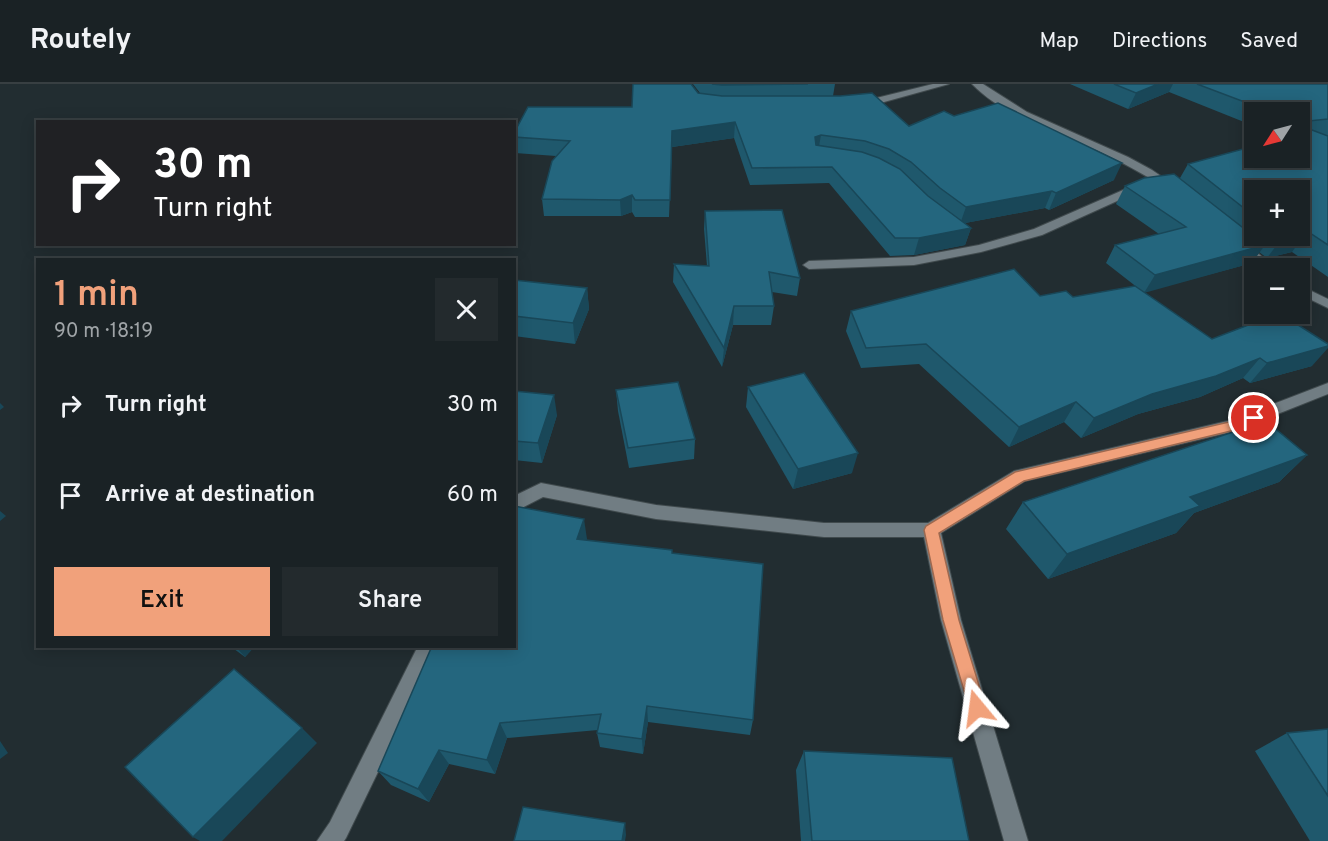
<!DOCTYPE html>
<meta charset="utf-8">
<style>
:root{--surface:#1a2225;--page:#232a2d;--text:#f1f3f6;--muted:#9fa4a7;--line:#383f42;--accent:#f1a17b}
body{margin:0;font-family:Overpass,sans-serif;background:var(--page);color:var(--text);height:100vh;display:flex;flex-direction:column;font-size:22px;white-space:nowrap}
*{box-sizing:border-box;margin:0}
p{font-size:20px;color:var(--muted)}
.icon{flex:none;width:33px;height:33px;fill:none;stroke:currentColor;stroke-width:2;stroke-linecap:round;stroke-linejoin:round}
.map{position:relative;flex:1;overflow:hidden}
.details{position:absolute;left:36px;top:174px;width:480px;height:390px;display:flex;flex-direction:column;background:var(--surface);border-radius:0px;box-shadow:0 3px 15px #0003,0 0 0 2px var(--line)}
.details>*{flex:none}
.guide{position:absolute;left:36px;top:36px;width:480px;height:126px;border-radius:0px;box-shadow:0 3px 15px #0003,0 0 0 2px var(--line);background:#202124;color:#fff;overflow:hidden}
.needle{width:39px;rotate:234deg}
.tools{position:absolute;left:1244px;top:18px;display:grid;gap:12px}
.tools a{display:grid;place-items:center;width:66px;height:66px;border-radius:0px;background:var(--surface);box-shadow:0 3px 15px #0003,0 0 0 2px var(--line);font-size:30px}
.pin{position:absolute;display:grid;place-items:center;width:51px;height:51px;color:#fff;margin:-26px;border:3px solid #fff;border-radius:50%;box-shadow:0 2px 6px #0007}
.me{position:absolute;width:66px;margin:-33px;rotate:344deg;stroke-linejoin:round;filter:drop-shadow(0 0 4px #0008)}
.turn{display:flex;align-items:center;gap:21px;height:126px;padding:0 18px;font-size:27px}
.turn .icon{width:78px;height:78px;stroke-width:2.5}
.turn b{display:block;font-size:42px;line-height:51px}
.round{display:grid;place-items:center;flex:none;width:63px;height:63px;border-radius:0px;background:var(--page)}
.head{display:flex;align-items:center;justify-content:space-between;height:102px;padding:0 18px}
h1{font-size:36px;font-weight:600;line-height:45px;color:var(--accent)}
.button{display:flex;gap:12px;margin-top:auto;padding:12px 18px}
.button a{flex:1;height:69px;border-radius:0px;background:var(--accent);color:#111;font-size:24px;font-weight:600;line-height:69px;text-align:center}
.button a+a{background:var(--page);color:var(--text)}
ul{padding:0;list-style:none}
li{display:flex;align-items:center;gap:18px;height:90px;padding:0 18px}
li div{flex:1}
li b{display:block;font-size:22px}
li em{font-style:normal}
header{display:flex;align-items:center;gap:36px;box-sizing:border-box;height:84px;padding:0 30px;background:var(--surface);border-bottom:2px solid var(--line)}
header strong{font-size:28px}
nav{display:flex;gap:33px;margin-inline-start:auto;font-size:21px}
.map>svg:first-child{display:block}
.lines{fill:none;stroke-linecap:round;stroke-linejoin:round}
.minor-casing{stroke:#404a4d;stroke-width:2}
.minor{fill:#717d83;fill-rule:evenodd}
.wall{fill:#1f586c;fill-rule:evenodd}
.shaded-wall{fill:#194758}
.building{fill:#24667e;stroke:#194758;stroke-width:1.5}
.route{fill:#f1a17b;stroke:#9d6950;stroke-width:1.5}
</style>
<header>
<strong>Routely</strong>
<nav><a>Map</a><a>Directions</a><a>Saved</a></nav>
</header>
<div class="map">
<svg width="1328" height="757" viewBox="0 0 1328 757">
<rect width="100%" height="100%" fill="#222d31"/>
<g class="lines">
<g class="minor-casing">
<g id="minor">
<path d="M933,0H949L866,23H857L852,20Z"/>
<path d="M972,0H983L1027,28L1128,73L1152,86L1177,103L1171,106L1167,105C1144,90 1120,77 1094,65C1054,48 1003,32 972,0Z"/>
<path d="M1141,101L1145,102V106L1137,108L1042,151L981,168L914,181L809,185L803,181L809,177L914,173L979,161L1034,145L1130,103Z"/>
<path d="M1240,156L1244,157L1275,184H1262L1236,163L1234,160Z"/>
<path d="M1299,201L1328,215V224L1299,210Z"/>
<path d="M1328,299V310L1235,347L1025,397L941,449L961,536L1028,757H1004L941,536L924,453H824L656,435L543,413L514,428V412L541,399L656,421L824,439H928L1014,387L1232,336Z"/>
<path d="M418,562H439L346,754L344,757H317L330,738Z"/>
</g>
</g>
<use href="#minor" class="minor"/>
</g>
<g class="wall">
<path d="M693,0H835L833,12L909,42L954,32L1114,96L1049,126L1045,124L965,139L971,144L965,161L914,171L890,172L829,99L750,101L734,54L672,63L669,133H635L632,128L621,132H544L542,115L556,72L515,69L514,49L632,23L700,9Z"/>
<path d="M1070,0H1328V51H1325L1328,52V193L1292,168L1267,174L1259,168L1252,179L1144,208L1212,255L1312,282L1250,299L1243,294L1200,313L1138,330L1081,354L1064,338L1009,363L919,280L861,284L846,247L851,227L1040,212L1073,213L1138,204L1106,179L1115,161L1159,150L1116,120L1125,102L1180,94L1188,80L1299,74V28H1254V42L1169,8L1128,25ZM1254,106L1299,152H1254Z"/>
<path d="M705,127L800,194L797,212L772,208L774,222L771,241H733L722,283L673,198L674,180L707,182L704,145Z"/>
<path d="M514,196L587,204L589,225L575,260L514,252Z"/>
<path d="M748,303L852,389L793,405L746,323Z"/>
<path d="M616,306L695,355L694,375L629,384L618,327Z"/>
<path d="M514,307L557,331L542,379L514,376Z"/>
<path d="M1307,371L1279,398L1194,429L1176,449L1048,495L1006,445L1023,418Z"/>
<path d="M587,455L586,456L672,469L753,636L750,651L648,638L643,670L600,663L597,649L598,646L507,654L495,690L449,680L429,718L391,701L378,687Z"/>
<path d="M230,562H255L245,573Z"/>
<path d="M1328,645V757H1310L1255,667L1287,649Z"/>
<path d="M804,667L969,757H801L796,686Z"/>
</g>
<g class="shaded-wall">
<path d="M1158,0H1173L1169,8L1128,25L1136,9Z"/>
<path d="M735,38L734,54L672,63L669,133L672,47Z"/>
<path d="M821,51L818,68L815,53Z"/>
<path d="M1122,79L1114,96L1049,126L1056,109Z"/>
<path d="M1052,107L1045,124L960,140L966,123Z"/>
<path d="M632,111V128L621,132L620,116Z"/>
<path d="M971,144L965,161L914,171L919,154Z"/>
<path d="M1307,147L1292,168L1267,174L1282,154L1292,152H1299V150Z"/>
<path d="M1265,161L1252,179L1144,209L1155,191Z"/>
<path d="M587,204L589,225L575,260L573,239Z"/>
<path d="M734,222L733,241L722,283L724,264Z"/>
<path d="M1328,262V264L1312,282L1250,299L1267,279Z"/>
<path d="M1260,274L1243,294L1200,313L1138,330L1081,354L1094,334L1152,310Z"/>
<path d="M554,311L557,331L542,379L538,359Z"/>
<path d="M1076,318L1064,338L1009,363L1019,343Z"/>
<path d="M0,319L4,323L0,326Z"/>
<path d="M858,369L852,389L793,405L798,385Z"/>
<path d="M1307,371L1279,398L1194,429L1176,449L1048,495L1067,470L1190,413Z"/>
<path d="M0,427L6,432L0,437Z"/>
<path d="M584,435L587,455L580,474L577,455Z"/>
<path d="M235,562H255L245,573Z"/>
<path d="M647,622L648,638L643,670L642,655Z"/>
<path d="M500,639L507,654L495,690L487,676Z"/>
<path d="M302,644L317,659L222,757H200L193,753Z"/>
<path d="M0,657L8,669L0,675Z"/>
<path d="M439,666L449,680L429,718L418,705Z"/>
<path d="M625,739L626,751L625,757H622Z"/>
</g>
<g class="building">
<path d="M633,0H691L698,9L722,12H840L872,9L909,42L944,27L954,32L998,19L1122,79L1056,109L1052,107L966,123L940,104L911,78L889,65L865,57L821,51L815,53L816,61L862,68L879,74L900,85L928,112L971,144L919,154H895L832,83L752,84L735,38L672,47L670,116H635L632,111L620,116L542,115L552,77L570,57L514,53V49L528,23H632Z"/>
<path d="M712,0H808L722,1Z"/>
<path d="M1114,0H1158L1136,9Z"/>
<path d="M1197,0H1328V35L1299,38V28H1271Z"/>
<path d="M1312,46L1328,52V161L1307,147L1299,150V106H1254V132L1188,80L1254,62V74H1299V49Z"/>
<path d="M1174,90L1265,161L1155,191L1115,161L1186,143L1125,102L1144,94Z"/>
<path d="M782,126L800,194L769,188L774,222H734L724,264L674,180L709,182L705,127Z"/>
<path d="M1278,152H1292L1282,154Z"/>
<path d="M1014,185L1040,212L1066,207L1073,213L1135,202L1212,255L1277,230H1281L1328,260V262L1267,279L1260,274L1216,292L1152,310L1094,334L1076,318L1019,343L926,260L866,264L851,227Z"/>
<path d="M514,196L587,204L573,239L514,232Z"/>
<path d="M804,289L858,369L798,385L748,303Z"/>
<path d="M678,298L695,355L628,364L616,306Z"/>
<path d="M514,307L554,311L538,359L514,357Z"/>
<path d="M1266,337L1307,371L1190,413L1200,422L1067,470L1023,418Z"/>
<path d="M514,422L584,435L577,455L672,466V469L763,480L753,636L647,622L642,655L597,649L601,630L500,639L487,676L439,666L418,705L378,687L432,562H514Z"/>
<path d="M234,585L302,644L193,753L125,683Z"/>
<path d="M1328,645V712L1287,649Z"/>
<path d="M804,667L952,674L969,757H812Z"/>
<path d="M523,723L625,739L622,757H514Z"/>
</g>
<path class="route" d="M1254,329L1260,334L1259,337L1235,346L1024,397L939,449L959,536L986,624L983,630L977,633L971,630L943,536L924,446L926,442L1015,388L1233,337Z"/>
</svg>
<div class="tools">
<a><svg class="needle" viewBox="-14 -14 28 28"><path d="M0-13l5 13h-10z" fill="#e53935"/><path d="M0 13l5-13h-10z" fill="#9fa4a7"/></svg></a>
<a>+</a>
<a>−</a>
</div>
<div class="pin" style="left:1254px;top:334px;background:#d93025"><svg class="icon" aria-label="arrive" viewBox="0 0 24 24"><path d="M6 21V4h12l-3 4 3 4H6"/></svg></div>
<svg class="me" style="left:977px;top:624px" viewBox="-20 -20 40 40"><path d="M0-17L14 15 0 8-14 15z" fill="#f1a17b" stroke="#fff" stroke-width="4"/></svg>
<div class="guide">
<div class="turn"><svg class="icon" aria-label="right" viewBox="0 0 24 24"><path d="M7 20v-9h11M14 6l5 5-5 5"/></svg><div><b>30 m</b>Turn right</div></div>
</div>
<section class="details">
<div class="head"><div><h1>1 min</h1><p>90 m · 18:19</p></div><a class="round"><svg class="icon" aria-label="close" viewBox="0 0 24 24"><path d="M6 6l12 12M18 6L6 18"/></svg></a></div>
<ul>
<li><svg class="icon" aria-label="right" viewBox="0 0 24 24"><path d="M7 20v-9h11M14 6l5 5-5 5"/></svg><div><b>Turn right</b></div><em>30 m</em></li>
<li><svg class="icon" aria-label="arrive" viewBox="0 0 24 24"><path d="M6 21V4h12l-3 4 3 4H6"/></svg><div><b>Arrive at destination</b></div><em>60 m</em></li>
</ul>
<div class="button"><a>Exit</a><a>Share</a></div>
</section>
</div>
